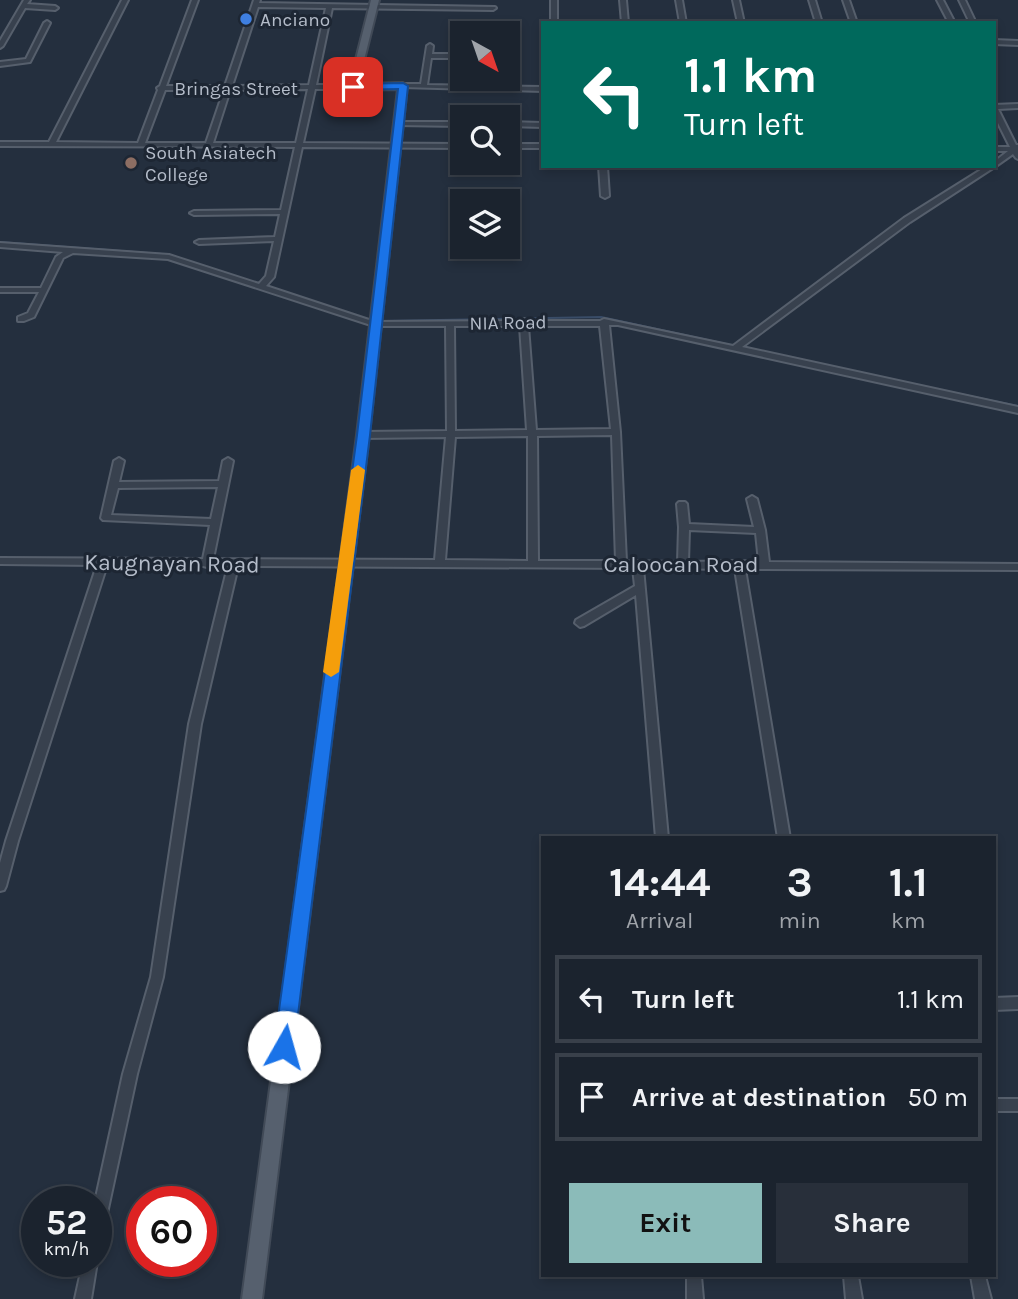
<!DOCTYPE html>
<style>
:root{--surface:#1b232e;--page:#282f3a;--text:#f1f3f6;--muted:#a0a4aa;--line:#39404a;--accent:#8bbbb9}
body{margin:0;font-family:Karla,sans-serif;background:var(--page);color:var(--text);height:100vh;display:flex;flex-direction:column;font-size:26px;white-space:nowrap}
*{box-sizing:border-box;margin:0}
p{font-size:23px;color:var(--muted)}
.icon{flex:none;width:38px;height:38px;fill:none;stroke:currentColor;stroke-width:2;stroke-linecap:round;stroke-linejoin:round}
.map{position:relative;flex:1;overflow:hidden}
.details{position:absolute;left:541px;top:836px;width:455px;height:441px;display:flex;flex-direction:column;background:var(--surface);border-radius:0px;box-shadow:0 4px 10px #0003,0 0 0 2px var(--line)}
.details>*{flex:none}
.top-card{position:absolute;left:541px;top:21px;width:455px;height:147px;border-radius:0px;box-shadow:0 4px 10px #0003,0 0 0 2px var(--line);background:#00695c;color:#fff;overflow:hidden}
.needle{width:46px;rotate:140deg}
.fabs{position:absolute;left:450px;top:21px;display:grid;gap:14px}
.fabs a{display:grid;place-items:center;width:70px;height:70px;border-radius:0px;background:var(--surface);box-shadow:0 4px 10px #0003,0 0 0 2px var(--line);font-size:35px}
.speed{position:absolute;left:21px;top:1186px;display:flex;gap:14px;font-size:35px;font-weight:700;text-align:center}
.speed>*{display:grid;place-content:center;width:91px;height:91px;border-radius:50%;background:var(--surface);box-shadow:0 4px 10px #0003,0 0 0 2px var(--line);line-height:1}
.speed small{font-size:18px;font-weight:400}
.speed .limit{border:10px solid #d22;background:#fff;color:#111}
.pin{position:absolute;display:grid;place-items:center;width:60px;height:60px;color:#fff;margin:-30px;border-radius:14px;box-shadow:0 4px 10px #0006}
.me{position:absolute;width:77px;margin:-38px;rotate:7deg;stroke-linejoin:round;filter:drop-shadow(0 0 5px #0008)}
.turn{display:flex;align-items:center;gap:24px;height:147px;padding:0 28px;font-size:32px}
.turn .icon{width:91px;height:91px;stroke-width:2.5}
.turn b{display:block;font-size:49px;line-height:60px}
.eta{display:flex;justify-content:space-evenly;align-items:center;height:119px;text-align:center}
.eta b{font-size:42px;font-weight:700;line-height:49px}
.action{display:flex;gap:14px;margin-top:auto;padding:14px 28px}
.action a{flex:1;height:80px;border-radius:0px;background:var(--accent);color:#111;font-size:28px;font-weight:700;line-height:80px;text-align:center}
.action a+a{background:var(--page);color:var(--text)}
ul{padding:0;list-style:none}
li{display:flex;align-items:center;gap:21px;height:88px;margin:0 14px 10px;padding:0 14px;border:4px solid var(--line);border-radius:0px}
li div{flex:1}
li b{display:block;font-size:26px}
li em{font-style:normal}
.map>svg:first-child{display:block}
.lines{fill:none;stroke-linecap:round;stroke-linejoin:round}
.stream{stroke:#394c67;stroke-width:2}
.minor-casing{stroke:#565f6c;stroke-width:4}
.major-casing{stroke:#414a57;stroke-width:4}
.minor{fill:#38414e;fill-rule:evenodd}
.major{fill:#56606e;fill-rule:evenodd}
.route{fill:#1a73e8;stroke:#114b97;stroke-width:2}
.slow{fill:#f59e0b}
.shop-dot{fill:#3f7fe0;stroke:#1d2633;stroke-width:2.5}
.education-dot{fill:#8d6e63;stroke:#1d2633;stroke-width:2.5}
.labels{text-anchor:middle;stroke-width:6;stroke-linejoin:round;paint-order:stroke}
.far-poi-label{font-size:19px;fill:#b4bcc9;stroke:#1d2633;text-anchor:start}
.far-street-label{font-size:19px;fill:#b4bcc9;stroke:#1d2633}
.street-label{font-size:23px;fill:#b4bcc9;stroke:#1d2633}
</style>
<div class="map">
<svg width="1018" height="1299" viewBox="0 0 1018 1299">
<rect width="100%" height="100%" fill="#242f3e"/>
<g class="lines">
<g class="stream">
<path d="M0,242L162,254L211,269"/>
<path d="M383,321L601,317L731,345"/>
<path d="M897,381L1018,406"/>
</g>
<g class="minor-casing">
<g id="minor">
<path d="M24,0H30L27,4L55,6L58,8L55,10L25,8L3,46L0,48V41Z"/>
<path d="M122,0H128L56,142L138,143L158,90L157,88L160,86L192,0H198L166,86H225L254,0H260L259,3L495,7L496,8L493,10L332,8L316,85H353L356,87L353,89H315L303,143L462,144V148L302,147L274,277L266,286L375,322L520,321L524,319L528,321H600L604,319L733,346L904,218L987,166H994V162L1008,151H994V147H1010L994,115V105L1018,104V108L998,109L1016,145H1018V159L1016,158L1013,154L996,166L910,222L742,347L1018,407V413L618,325H609L620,432L626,561L678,562L679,527L677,504L679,502H685L687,504L689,524L754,527L747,499L752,496L757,499L765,530L769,562L1018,564V570L745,569L790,838H778L735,569L643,568L668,838H656L636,595L584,626L580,627L575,623L576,620L635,586L633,568L238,566L201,724L163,977L137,1074L103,1232L101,1237L96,1239L95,1202L123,1074L151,977L189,724L228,566H211L207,567L203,566L107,565L18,841L6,886L4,890L0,891V863L6,841L97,565L0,564V558L203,559L210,525L103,520L101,518L114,461L119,458L124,461L119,482L219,481L223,461L228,458L233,461L213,559L435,560L446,437L363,438L359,435L363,432L447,431L446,326H374L168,259L73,253L63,258L34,317L24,321H18V317L28,313L39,292H0V288H41L56,257L63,252L0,247V243L169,255L259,284L266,276L274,241L199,244L195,242L199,240L275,237L280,214L194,215L190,213L194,211L281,210L295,147L0,146V142H49ZM258,7L326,8L309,85L232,86ZM308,89L296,143H213L230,90ZM165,90H224L206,143H145ZM454,326H520L527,430L455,431ZM528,326H600L611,429L536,430ZM612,435L616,561H538L537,436ZM528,436V561L445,560L455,437ZM218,487L211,519L111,515L118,488ZM689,530L756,533L759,562L739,561L688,562Z"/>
<rect x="551" y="0" width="6" height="23"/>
<path d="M620,0H626L628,23H622Z"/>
<path d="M676,0H682L686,23H680Z"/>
<path d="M733,0H739L744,23H738Z"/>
<path d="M809,0H815L822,23H816Z"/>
<path d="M843,0H849L857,23H851Z"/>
<path d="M937,0H943L955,23H949Z"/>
<path d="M959,0H965L976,23H970Z"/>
<path d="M47,21L50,23L30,62L0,66V62L26,59L44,23Z"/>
<path d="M994,40L1018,41V45L994,44Z"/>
<path d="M430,44L433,46L432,54H462V58H431L427,85L542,87V91L401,87L400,86L403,84H421L427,46Z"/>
<path d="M398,122H462V126L396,125V123Z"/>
<path d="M508,122L542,123V127L508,126Z"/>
<rect x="508" y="144" width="34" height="4"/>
<path d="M599,166H607L609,196L605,198L601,196Z"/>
<path d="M1018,997V1009L994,1010V998Z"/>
<rect x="994" y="1099" width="24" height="12"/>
<path d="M96,1259L97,1262L91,1299H75L83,1262H96Z"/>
<path d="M687,1276H701L703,1299H687Z"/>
<path d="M844,1276H858L862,1299H846Z"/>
<path d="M971,1276H985L991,1299H975Z"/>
</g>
</g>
<g class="major-casing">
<path id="major" d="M371,0H379L358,84L403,83L407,86L369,435L262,1299H242L357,435L398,89L353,90L349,87Z"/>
</g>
<use href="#minor" class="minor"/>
<use href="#major" class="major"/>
</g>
<path class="route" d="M403,83L408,86L370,435L294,1047L291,1054L284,1057L277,1054L274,1047L357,435L398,89L353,90L348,87L353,84Z"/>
<path class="slow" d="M358,465L365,470L339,672L331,677L323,672L351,470Z"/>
<circle class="shop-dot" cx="246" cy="19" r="7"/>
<circle class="education-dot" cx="131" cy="163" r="7"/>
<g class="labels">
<g class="far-poi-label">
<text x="260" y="26">Anciano</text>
<text x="145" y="159">South Asiatech<tspan x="145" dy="22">College</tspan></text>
</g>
<g class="far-street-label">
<text x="236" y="95">Bringas Street</text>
<text transform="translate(508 322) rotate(-1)" y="7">NIA Road</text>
</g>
<g class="street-label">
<text transform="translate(172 563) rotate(1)" y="8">Kaugnayan Road</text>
<text x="681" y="572">Caloocan Road</text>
</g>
</g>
</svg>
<div class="fabs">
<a><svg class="needle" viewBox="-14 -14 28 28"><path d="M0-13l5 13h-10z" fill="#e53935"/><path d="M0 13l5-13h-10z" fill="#a0a4aa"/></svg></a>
<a><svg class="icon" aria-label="search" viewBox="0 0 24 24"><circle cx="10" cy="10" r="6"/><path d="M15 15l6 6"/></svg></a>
<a><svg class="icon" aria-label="layers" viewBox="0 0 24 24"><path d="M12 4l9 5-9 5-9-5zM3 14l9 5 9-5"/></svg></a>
</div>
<div class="speed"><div>52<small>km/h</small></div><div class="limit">60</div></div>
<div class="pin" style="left:353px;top:87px;background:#d93025"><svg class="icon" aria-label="arrive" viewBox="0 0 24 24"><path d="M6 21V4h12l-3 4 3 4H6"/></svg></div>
<svg class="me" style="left:284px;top:1047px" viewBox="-20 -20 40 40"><circle r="19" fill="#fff"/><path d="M0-13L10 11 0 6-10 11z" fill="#1a73e8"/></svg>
<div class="top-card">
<div class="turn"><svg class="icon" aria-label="left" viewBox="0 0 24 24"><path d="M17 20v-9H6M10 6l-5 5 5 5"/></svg><div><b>1.1 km</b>Turn left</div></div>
</div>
<section class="details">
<div class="eta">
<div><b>14:44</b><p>Arrival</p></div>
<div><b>3</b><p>min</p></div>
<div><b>1.1</b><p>km</p></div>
</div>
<ul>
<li><svg class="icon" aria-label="left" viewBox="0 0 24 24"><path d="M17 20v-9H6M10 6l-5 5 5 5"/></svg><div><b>Turn left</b></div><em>1.1 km</em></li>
<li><svg class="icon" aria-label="arrive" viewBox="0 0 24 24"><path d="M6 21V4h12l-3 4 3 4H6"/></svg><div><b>Arrive at destination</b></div><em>50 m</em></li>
</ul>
<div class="action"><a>Exit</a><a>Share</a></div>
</section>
</div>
